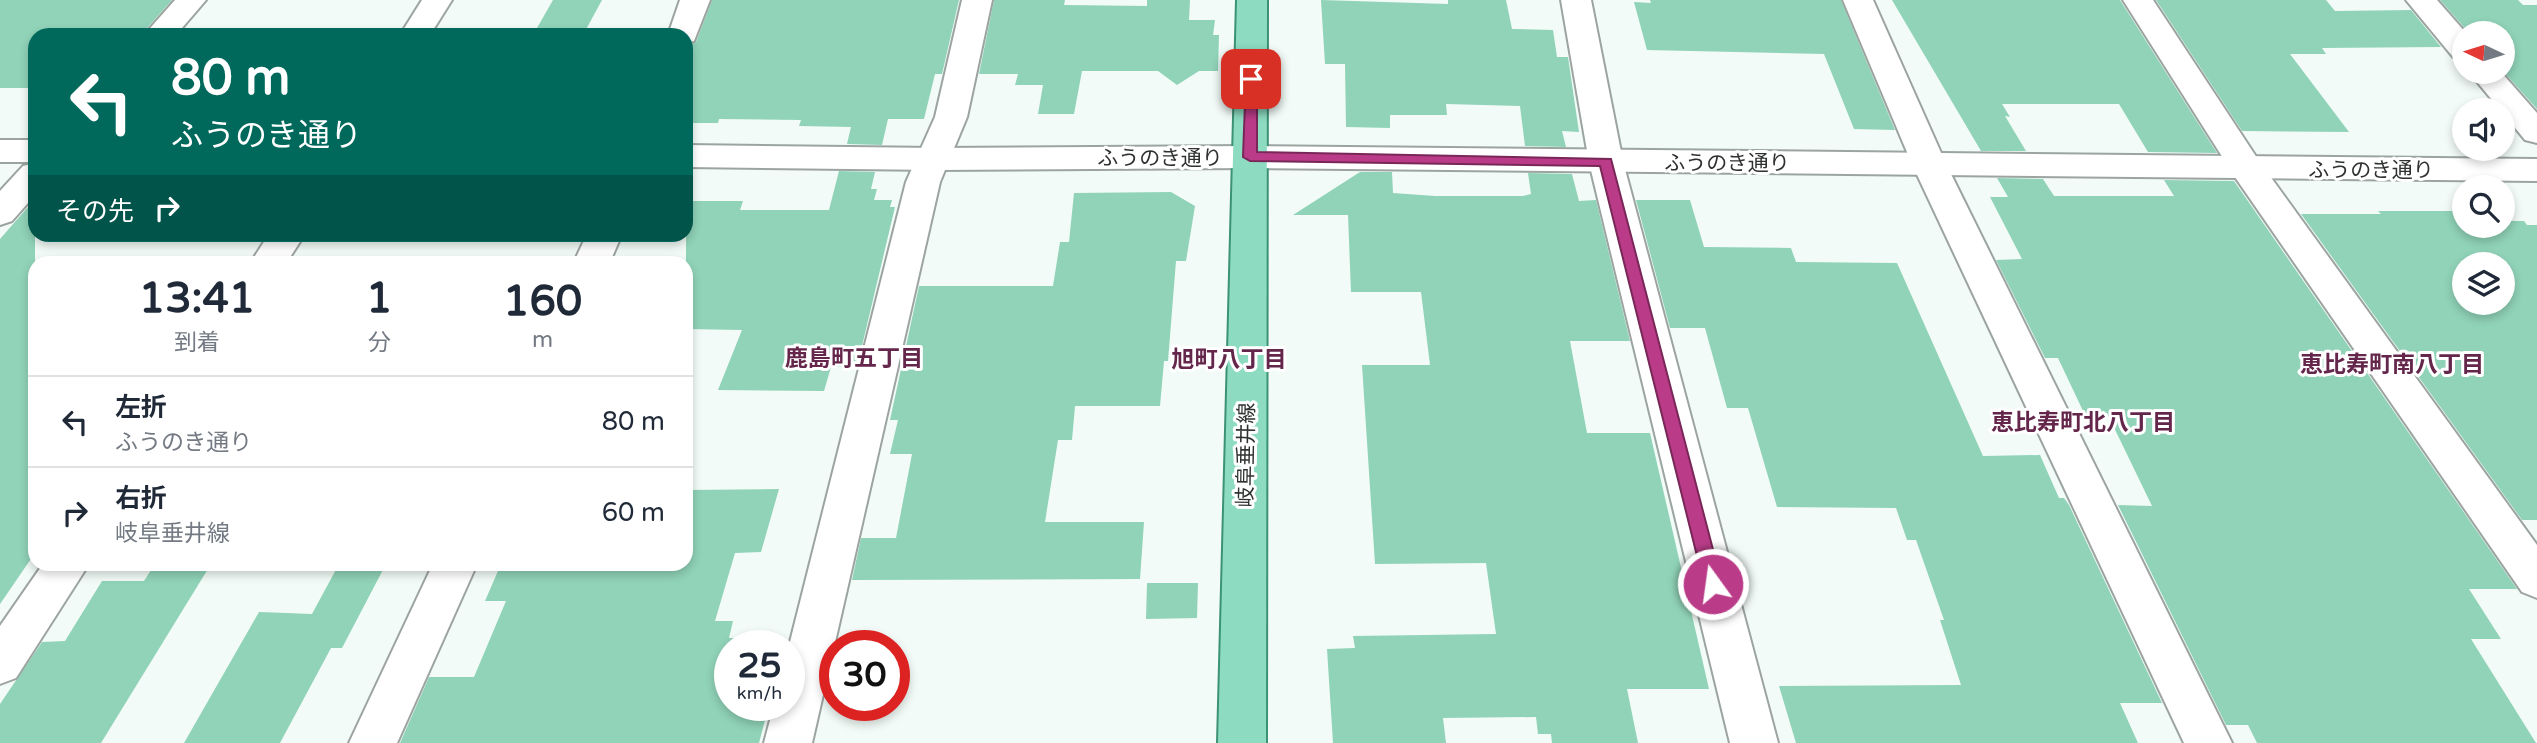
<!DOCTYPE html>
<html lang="ja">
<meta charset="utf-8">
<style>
:root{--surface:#fff;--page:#f2f2f3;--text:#1f2937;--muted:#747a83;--line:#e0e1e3}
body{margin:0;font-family:"Varela Round","Noto Sans JP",sans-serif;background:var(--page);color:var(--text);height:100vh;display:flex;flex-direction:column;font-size:26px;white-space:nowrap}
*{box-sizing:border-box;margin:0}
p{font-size:23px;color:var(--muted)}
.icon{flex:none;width:38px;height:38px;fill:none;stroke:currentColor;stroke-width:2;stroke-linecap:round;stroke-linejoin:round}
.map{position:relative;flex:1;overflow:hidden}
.drawer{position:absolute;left:28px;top:256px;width:665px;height:315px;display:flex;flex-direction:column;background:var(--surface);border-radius:21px;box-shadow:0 4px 10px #0003}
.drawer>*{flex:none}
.hud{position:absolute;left:28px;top:28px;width:665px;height:214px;border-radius:21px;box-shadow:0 4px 10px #0003;background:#00695c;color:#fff;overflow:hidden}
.needle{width:46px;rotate:274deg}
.buttons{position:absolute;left:2452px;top:21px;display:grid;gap:14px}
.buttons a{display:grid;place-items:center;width:63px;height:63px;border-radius:50%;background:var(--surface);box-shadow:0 4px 10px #0003;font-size:35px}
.speed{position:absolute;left:714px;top:630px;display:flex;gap:14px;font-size:35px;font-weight:700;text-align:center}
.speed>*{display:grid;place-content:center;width:91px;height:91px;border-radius:50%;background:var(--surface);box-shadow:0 4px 10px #0003;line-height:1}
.speed small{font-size:18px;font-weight:400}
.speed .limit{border:10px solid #d22;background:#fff;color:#111}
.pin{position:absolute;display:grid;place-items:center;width:60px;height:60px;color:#fff;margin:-30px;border-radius:14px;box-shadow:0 4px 10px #0006}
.me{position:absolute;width:77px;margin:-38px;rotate:346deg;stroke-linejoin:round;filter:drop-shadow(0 0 5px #0008)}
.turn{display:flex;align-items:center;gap:24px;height:147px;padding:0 28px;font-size:32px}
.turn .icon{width:91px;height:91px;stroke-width:2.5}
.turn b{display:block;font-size:49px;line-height:60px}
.then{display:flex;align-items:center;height:66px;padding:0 28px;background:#0003;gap:14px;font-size:26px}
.eta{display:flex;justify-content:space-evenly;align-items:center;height:119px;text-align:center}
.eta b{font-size:42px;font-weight:800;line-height:49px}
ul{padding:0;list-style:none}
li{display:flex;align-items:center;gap:21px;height:91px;padding:0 28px;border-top:2px solid var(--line)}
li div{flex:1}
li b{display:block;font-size:26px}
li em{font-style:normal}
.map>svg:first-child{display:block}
.building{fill:#90d3b8;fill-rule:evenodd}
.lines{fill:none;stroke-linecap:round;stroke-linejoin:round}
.street-casing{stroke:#9ca4a1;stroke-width:4}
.secondary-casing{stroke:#9ca4a1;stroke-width:4}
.primary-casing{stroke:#3b9275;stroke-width:4}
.street{fill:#fff;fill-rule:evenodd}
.secondary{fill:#fff;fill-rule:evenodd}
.primary{fill:#8ddcc2;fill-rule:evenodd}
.route{fill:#ba3c88;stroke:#792758;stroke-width:2}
.labels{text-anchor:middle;stroke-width:6;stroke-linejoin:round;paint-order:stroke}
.street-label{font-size:21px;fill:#2f3230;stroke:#fff}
.neighbourhood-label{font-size:23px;font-weight:bold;fill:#64264a;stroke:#fff}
</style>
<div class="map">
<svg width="2537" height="743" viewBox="0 0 2537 743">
<rect width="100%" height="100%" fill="#f2fbf7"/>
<g class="building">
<path d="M0,0H172L141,35H35V88H0Z"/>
<path d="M553,0H602L583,35H533Z"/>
<path d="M712,0H959L942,74H935L924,119H888L882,145L847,144L851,127L799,126L801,120L719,119L718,123H686V45L696,42Z"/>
<path d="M994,0H1065L1064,5L1147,6V0H1190L1189,20H1215L1213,35H1219L1218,71H1199L1177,85L1158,71H1082L1074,114H1038L1043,85H1015L1018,74H979Z"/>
<path d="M1321,0L1448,4V0H1506L1512,29L1553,30L1557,57H1568L1579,132L1562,131L1566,147L1525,146L1520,106L1446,104L1447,115H1390V128L1346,127L1345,64H1325Z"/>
<path d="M1650,0H1841L1895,130L1854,129L1824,54L1647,50L1634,2L1651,3Z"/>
<path d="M1892,0H2120L2217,153L2148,152L2119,104H2002L2010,117L2005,116L2026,151H1981Z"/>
<path d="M2156,0H2326L2335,11L2411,10L2441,47L2322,48L2326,54H2290L2349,132L2242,131Z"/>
<path d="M2440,0H2518L2523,5H2537V109L2502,70V33H2469Z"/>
<path d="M839,171L875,172L871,189H877L874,200H892L890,207H895L857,367H831L824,391L718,390L742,330L686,329V201H743L740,210H829Z"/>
<path d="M1360,172H1392L1393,193L1435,196H1523L1531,194L1528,173L1572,174L1579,201L1596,200L1630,341H1570L1587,433H1650L1709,689H1627L1638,743H1552L1551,734H1538L1536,717L1443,718L1446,743H1333L1327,649L1355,648L1353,636L1496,634L1486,563L1375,564L1362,365H1430L1421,292H1351L1348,215H1293Z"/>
<path d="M1997,178L2043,179L2054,196H2174L2164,180L2234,181L2517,589H2469L2501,639H2471L2536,743H2257L2248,725H2226L2118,505L2152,506L2107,413H2084L2058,358H2045L1996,260L2022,259L1990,197H2008Z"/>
<path d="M1171,192L1195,206L1186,261H1176L1168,361H1164L1160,406H1075L1072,440H1058L1045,522H1144L1140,579L852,580L861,538H896L912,454H890L898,420H890L919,286H1053L1060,242H1069L1074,193Z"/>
<path d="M35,199V553L0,604V239Z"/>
<path d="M1636,200H1690L1704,247L1791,248L1796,262L1897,263L1983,456L2040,455L2059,498H2064L2069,505L2162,703H2120L2138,743H1796L1779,686L1961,685L1940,620H1944L1916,540H1907L1896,508L1777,507L1748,408H1727L1705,328H1670Z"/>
<path d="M2378,211H2464V226H2502V221H2524L2527,225H2537V520H2522L2301,214H2381ZM2464,264H2502V303H2464Z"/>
<path d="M779,489L761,552L735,553L715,621H733L729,638H745L743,646H730L728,705H769L759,743H400L429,677H474L506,601H485L501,564H686V490Z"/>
<path d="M155,564H211L101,743H0V704L42,642L65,641L102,581H144Z"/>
<path d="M339,564H386L342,648H331L280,743H184L259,612L312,614Z"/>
<path d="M1147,583H1198L1197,618L1146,619Z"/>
</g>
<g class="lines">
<g class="street-casing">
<g id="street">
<path d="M175,0H206L176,35H144Z"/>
<path d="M422,0H452L430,35H400Z"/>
<path d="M680,0H710L694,41L686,43V35H668Z"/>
<path d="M962,0H992L967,117L940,182L812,743H764L774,705H789V646L906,182L935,117Z"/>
<path d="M1561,0H1591L1623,162L1778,743H1730L1589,162Z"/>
<path d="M1843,0H1873L1946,164L2232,743H2184L1912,164Z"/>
<path d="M2123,0H2153L2259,161L2537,545V598L2522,592L2235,177Z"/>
<path d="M2406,0H2437L2466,33L2464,59L2453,57Z"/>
<path d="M2469,72H2501L2537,113V143L2525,140Z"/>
<path d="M35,163V195L12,221L0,225V191L23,166Z"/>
<path d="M269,234H305L287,262H251Z"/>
<path d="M587,234H622L610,262H574Z"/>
<path d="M43,564H89L16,678L0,684V626Z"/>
<path d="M433,564H477L397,743H349Z"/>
</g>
</g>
<g class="secondary-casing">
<g id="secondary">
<rect x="0" y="140" width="35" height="22"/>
<path d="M686,145L937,148L1250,146L2537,159V181L1250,168L937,170L686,167Z"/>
</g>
</g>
<g class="primary-casing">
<path id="primary" d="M1237,0H1267L1266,743H1218Z"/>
</g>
<use href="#street" class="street"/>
<use href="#secondary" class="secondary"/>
<use href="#primary" class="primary"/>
</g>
<path class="route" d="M1246,76L1257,79V152L1611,159L1722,584L1719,589H1707L1704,584L1600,166L1250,161L1243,157Z"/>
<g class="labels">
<g class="street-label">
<text x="1160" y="165">ふうのき通り</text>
<text x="1727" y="170">ふうのき通り</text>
<text x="2371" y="177">ふうのき通り</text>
<text transform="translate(1246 455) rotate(-89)" y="7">岐阜垂井線</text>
</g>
<g class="neighbourhood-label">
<text x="854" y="366">鹿島町五丁目</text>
<text x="1229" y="367">旭町八丁目</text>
<text x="2392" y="372">恵比寿町南八丁目</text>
<text x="2083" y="430">恵比寿町北八丁目</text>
</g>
</g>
</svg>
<div class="buttons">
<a><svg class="needle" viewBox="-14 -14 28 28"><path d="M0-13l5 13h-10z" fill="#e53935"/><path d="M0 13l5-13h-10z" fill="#747a83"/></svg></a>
<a><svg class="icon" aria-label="sound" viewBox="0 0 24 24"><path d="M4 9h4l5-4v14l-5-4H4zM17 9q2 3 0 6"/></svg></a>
<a><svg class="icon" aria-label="search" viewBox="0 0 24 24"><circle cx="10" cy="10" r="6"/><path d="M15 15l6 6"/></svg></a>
<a><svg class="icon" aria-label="layers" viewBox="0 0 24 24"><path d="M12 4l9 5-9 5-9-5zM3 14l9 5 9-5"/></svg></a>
</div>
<div class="speed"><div>25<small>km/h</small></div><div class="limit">30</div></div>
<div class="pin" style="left:1251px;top:79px;background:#d93025"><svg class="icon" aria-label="arrive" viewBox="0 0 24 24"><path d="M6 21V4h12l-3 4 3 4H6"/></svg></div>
<svg class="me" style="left:1713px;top:584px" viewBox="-20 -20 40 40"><circle r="17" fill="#ba3c88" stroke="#fff" stroke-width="3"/><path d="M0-11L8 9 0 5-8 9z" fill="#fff"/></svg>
<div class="hud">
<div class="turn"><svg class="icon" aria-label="left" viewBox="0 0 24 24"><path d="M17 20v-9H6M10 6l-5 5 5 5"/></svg><div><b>80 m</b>ふうのき通り</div></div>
<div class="then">その先<svg class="icon" aria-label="right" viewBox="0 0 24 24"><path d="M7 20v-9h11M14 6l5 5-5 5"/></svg></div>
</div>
<section class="drawer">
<div class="eta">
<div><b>13:41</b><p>到着</p></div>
<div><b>1</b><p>分</p></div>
<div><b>160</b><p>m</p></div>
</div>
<ul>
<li><svg class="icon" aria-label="left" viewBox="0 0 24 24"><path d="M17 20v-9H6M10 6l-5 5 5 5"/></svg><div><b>左折</b><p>ふうのき通り</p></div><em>80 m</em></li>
<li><svg class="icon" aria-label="right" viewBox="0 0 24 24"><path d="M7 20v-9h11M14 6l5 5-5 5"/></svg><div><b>右折</b><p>岐阜垂井線</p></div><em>60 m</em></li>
</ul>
</section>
</div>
